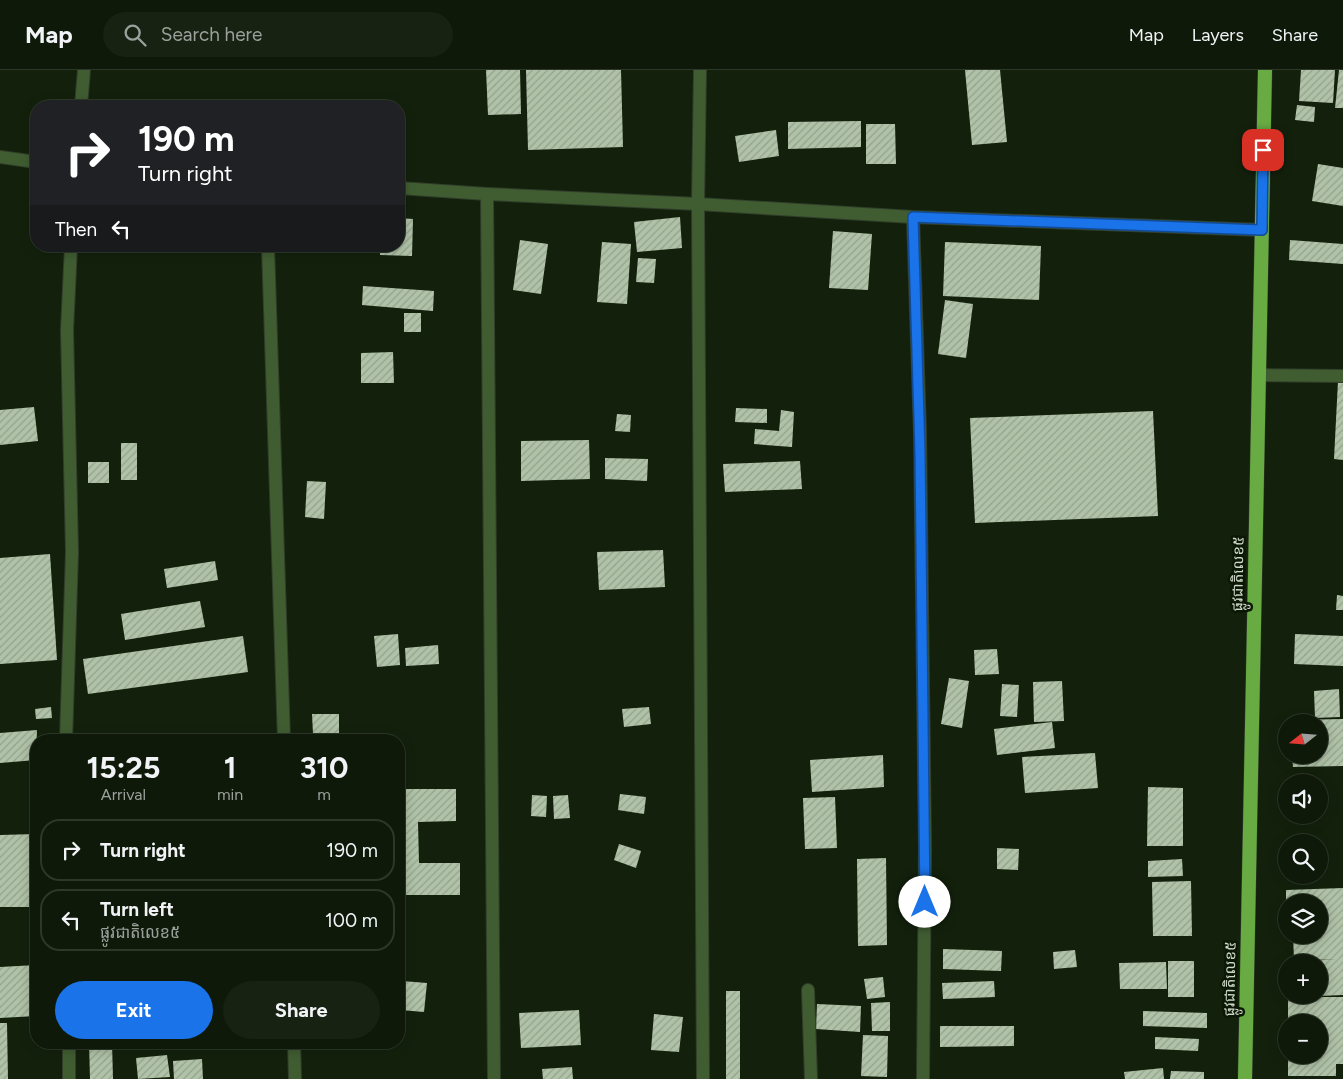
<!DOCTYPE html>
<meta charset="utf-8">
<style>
:root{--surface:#0e1909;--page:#172212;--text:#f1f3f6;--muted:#9ba09c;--line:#2e382a;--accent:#1a73e8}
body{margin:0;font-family:Figtree,"Noto Sans Khmer",sans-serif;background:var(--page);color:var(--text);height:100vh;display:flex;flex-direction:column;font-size:19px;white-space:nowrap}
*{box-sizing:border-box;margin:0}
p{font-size:16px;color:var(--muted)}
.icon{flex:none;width:28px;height:28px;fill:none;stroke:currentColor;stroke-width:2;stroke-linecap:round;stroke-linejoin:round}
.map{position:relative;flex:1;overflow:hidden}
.details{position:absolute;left:30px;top:664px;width:375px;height:315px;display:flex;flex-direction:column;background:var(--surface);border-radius:20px;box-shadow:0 2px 12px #0003,0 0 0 1px var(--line)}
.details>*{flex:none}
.hud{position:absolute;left:30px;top:30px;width:375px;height:152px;border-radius:20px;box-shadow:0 2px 12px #0003,0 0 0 1px var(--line);background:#202124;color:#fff;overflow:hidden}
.needle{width:32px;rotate:253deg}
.controls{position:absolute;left:1278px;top:644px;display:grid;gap:10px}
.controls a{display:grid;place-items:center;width:50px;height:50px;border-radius:50%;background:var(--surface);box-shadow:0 2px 12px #0003,0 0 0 1px var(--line);font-size:25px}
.pin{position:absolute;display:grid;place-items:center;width:42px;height:42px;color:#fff;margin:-21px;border-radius:10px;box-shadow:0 2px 8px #0006}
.me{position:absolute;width:55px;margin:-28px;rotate:0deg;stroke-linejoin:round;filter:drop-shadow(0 0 4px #0008)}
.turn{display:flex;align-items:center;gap:18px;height:105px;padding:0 25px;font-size:22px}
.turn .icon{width:65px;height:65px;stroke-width:2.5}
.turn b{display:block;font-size:35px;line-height:42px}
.then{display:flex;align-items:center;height:48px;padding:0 25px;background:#0003;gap:10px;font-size:19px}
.eta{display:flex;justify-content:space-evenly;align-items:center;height:85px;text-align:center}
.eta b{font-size:30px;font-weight:700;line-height:35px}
.primary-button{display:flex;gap:10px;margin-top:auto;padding:10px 25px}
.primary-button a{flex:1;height:58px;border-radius:30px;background:var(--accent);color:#fff;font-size:20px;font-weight:700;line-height:58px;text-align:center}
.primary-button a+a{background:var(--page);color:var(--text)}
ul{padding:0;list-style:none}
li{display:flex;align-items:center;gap:15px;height:62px;margin:0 10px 8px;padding:0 15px;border:2px solid var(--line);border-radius:20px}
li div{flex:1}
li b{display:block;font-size:19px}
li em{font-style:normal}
header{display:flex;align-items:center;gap:30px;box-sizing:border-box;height:70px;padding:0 25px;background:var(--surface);border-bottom:1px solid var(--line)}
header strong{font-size:24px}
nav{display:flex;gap:28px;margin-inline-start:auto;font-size:18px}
.search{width:350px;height:45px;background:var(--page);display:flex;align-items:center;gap:12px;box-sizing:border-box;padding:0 18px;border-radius:28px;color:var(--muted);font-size:19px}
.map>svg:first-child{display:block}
.building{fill:url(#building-hatch)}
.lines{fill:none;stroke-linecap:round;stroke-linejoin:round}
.service-casing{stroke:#313e2a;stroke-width:14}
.minor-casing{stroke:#313e2a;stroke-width:14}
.trunk-casing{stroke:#313e2a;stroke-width:15}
.service{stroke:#405d32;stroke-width:12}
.minor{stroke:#405d32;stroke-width:12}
.trunk{stroke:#68ab43;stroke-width:14}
.route-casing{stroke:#114b97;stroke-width:12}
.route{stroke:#1a73e8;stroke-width:9}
.labels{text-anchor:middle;stroke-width:5;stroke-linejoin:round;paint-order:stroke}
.street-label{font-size:15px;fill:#ced7c9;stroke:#0a1804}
</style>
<header>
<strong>Map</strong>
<div class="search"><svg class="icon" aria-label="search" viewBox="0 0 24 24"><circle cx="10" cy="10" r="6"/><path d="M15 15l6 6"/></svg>Search here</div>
<nav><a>Map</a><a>Layers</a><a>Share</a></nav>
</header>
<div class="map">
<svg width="1343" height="1009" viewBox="0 0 1343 1009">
<defs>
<pattern id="building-hatch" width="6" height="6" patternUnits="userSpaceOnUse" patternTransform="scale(1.25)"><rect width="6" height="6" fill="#b0c3a8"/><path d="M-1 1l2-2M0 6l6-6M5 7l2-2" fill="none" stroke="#94a28d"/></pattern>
</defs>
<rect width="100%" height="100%" fill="#13210c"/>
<g class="building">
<path d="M486,0H520L521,44L488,45Z"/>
<path d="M526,0H621L623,77L528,80Z"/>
<path d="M965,0H1000L1007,72L972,75Z"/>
<path d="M1301,0H1335L1333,33L1299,31Z"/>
<path d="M1339,0H1343V38H1335Z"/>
<path d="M1297,35L1315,37L1314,52L1295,50Z"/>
<path d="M861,51V77L788,79V52Z"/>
<path d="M866,54H895L896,94H866Z"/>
<path d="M776,60L779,86L739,92L735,66Z"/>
<path d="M1318,94L1343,98V136L1312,131Z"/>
<path d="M680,147L682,178L637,182L634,152Z"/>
<path d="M399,148L413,149L412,186L380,185V176H399Z"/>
<path d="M833,161L872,164L868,220L829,218Z"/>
<path d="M520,170L548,174L541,224L513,220Z"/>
<path d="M1290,170L1343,174V194L1289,190Z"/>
<path d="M602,172L631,174L627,234L597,232Z"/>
<path d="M945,172L1041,176L1039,230L943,226Z"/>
<path d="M638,188L656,189L654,213L636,212Z"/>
<path d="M363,216L434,221L433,241L362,235Z"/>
<path d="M945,230L973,234L966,288L938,284Z"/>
<rect x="404" y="243" width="17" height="19"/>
<path d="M393,282L394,313H361V283Z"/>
<path d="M1338,311H1343V390L1334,389Z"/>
<path d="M34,337L38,371L0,375V340Z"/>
<path d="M736,338L767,339V353L735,352Z"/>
<path d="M781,340L794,342L792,377L754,374L755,359L779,361Z"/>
<path d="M1153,341L1158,446L975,453L970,348Z"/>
<path d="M617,344L631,345L630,362L615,361Z"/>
<path d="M589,370L590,409L521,411V371Z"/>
<rect x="121" y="373" width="16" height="37"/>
<path d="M605,388L648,389L647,411L605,409Z"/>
<path d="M800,391L802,419L725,422L723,394Z"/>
<rect x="88" y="392" width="21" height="21"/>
<path d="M307,411L326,412L324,449L305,447Z"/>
<path d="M663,480L665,517L599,520L597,482Z"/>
<path d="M50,484L57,590L0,594V488Z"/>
<path d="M215,491L218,510L167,518L164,499Z"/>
<path d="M1337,525L1343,526V540H1336Z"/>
<path d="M200,531L205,557L125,570L121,544Z"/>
<path d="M398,564L400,595L377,597L374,566Z"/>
<path d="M1295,564L1343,566V596L1294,594Z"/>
<path d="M243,566L248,602L88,624L83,589Z"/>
<path d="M438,575L439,594L406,596L405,578Z"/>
<path d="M997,579L999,604L975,605L974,580Z"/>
<path d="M949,608L969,611L962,658L941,654Z"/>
<path d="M1062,611L1064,651L1034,652L1033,612Z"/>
<path d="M1002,614L1019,615L1017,647L1000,646Z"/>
<path d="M1339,619L1340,647L1315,648L1314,621Z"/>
<path d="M51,637L52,648L36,649L35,639Z"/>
<path d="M649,637L651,654L624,657L622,639Z"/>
<path d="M312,644H339V664H313Z"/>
<path d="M1343,649V696L1293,697L1292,685H1319V652H1291V650Z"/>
<path d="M1052,652L1055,678L997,685L994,659Z"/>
<path d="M37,660L36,690L0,693V663Z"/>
<path d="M1095,683L1098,718L1025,723L1022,687Z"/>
<path d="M883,685L884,717L812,722L810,690Z"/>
<path d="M1148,717L1183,718V776H1147Z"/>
<path d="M399,719H456V751L418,752L419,793H460V825H399Z"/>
<path d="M620,724L646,727L644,744L618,740Z"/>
<path d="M532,725L547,726L546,747L531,746Z"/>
<path d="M568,725L570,748L554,749L553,726Z"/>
<path d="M835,727L837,778L805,779L803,728Z"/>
<path d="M36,764V837H0V765Z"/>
<path d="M619,774L641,781L636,798L614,790Z"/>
<path d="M997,778L1019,779L1018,800L997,799Z"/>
<path d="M886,788L887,875L858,876L857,789Z"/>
<path d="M1182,789L1183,806L1148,807V791Z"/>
<path d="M1191,811L1192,866H1153L1152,812Z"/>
<path d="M1343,818V925L1319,926V892H1304V890L1336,889L1294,890L1293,865H1319V832H1286V820Z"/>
<path d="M943,879L1002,881L1001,901L943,899Z"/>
<path d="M1075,880L1077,897L1054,899L1053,882Z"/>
<rect x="1168" y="891" width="26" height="36"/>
<path d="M1166,892L1167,919H1120L1119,893Z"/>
<path d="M36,895V946L0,948V897Z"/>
<path d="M883,907L885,927L867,929L864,909Z"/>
<path d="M402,911L427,913L424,942L400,940Z"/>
<path d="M994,911L995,927L943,929L942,913Z"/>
<rect x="726" y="921" width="14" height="88"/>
<path d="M1288,927H1343V994H1336V1006H1288V985H1319V952H1288Z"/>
<path d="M890,932V961H872L871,933Z"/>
<path d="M817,934L861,936L860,962L816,959Z"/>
<path d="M579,940L581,975L521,978L519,943Z"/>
<path d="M1143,941L1207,943V958L1143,956Z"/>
<path d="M654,944L683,947L679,982L651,980Z"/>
<path d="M0,953H7L8,1009H0Z"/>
<path d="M940,956H1014V976L940,977Z"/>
<path d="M863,965L888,966L887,1007L861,1006Z"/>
<path d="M1155,967L1199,969L1198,981L1155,979Z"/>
<path d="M89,972H112L113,1009H90Z"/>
<path d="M167,985L170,1007L138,1009L136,988Z"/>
<path d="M202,989L203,1009H174L173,991Z"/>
<path d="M572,997L573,1009H543L542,999Z"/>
<path d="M1163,998L1164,1009H1125L1124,1002Z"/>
<path d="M1171,1001L1204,1002V1009H1170Z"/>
</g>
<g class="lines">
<g class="service-casing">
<g id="service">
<path d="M1259,305L1343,306"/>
<path d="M808,920L811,1009"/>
</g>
</g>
<g class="minor-casing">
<g id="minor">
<path d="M700,0L698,134L703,1009"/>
<path d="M81,36L84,0"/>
<path d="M0,87L36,92"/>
<path d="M399,118L487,124L698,134L913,147L1262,160"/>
<path d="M487,124L494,1009"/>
<path d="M913,147L920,363L925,778L923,1009"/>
<path d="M268,176L284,670"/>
<path d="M66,670L72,482L67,260L71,176"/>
<path d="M69,972V1009"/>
<path d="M294,972L295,1009"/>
</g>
</g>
<g class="trunk-casing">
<path id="trunk" d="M1245,1009L1265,0"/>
</g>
<use href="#service" class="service"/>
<use href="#minor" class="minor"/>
<use href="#trunk" class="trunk"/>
</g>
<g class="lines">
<g class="route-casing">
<path id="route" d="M925,832L920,382L913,147L1262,160L1263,80"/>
</g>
<use href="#route" class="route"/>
</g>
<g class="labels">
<g class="street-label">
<text transform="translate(1238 504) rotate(-89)" y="5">ផ្លូវជាតិលេខ៥</text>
<text transform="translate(1230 909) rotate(-89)" y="5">ផ្លូវជាតិលេខ៥</text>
</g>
</g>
</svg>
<div class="controls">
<a><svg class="needle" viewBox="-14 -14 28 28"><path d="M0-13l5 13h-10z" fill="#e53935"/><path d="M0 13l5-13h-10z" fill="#9ba09c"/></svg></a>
<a><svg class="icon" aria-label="sound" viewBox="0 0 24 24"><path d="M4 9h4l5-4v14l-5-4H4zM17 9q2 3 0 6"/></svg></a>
<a><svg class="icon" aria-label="search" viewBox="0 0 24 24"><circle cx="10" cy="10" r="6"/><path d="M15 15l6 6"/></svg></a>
<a><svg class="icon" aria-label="layers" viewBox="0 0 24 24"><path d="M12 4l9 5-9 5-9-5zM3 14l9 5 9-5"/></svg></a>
<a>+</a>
<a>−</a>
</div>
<div class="pin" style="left:1263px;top:80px;background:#d93025"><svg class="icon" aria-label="arrive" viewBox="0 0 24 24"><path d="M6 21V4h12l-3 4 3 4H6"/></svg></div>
<svg class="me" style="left:925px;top:832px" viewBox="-20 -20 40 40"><circle r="19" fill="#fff"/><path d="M0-13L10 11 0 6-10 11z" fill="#1a73e8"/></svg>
<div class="hud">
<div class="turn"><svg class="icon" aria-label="right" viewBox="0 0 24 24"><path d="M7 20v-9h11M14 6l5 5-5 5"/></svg><div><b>190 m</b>Turn right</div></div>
<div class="then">Then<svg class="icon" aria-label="left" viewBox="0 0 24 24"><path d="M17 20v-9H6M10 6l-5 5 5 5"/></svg></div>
</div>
<section class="details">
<div class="eta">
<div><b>15:25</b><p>Arrival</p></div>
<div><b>1</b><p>min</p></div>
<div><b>310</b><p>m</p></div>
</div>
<ul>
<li><svg class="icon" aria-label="right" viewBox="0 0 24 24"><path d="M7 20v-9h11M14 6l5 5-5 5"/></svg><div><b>Turn right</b></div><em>190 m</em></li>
<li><svg class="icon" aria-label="left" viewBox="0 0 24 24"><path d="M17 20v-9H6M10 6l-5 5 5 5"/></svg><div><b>Turn left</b><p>ផ្លូវជាតិលេខ៥</p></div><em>100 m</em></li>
</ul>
<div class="primary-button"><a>Exit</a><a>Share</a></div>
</section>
</div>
